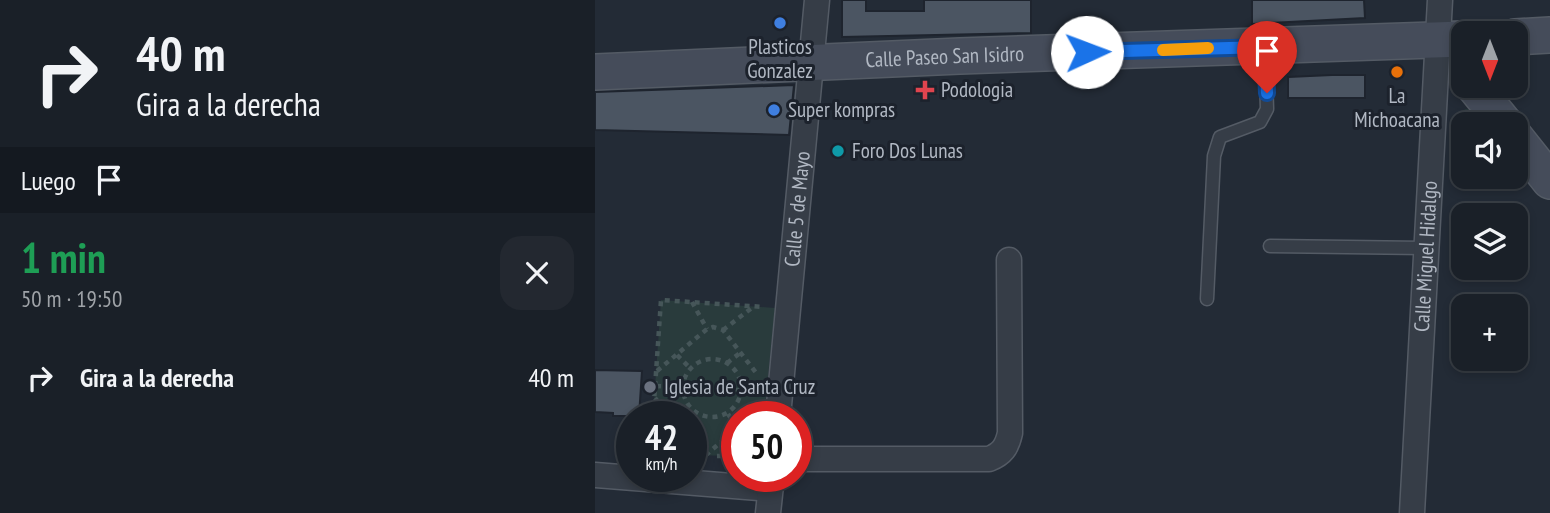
<!DOCTYPE html>
<html lang="es">
<meta charset="utf-8">
<style>
:root{--surface:#1a2028;--page:#232830;--text:#f1f3f6;--muted:#9fa3a8;--line:#383e45}
body{margin:0;font-family:"PT Sans Narrow",sans-serif;background:var(--page);color:var(--text);height:100vh;display:flex;flex-direction:column;font-size:26px;white-space:nowrap}
*{box-sizing:border-box;margin:0}
p{font-size:23px;color:var(--muted)}
.icon{flex:none;width:38px;height:38px;fill:none;stroke:currentColor;stroke-width:2;stroke-linecap:round;stroke-linejoin:round}
.map{position:relative;flex:1;overflow:hidden}
.panel{display:flex;flex-direction:column;background:var(--surface);width:595px}
.panel>*{flex:none}
.banner{background:#1a2028;color:var(--text);overflow:hidden}
.needle{width:46px;rotate:180deg}
.buttons{position:absolute;left:856px;top:21px;display:grid;gap:14px}
.buttons a{display:grid;place-items:center;width:77px;height:77px;border-radius:14px;background:var(--surface);box-shadow:0 4px 10px #0003,0 0 0 2px var(--line);font-size:35px}
.speed{position:absolute;left:21px;top:401px;display:flex;gap:14px;font-size:35px;font-weight:700;text-align:center}
.speed>*{display:grid;place-content:center;width:91px;height:91px;border-radius:50%;background:var(--surface);box-shadow:0 4px 10px #0003,0 0 0 2px var(--line);line-height:1}
.speed small{font-size:18px;font-weight:400}
.speed .limit{border:10px solid #d22;background:#fff;color:#111}
.pin{position:absolute;display:grid;place-items:center;width:60px;height:60px;color:#fff;margin:-72px -30px;border-radius:50% 50% 50% 0;rotate:-45deg;box-shadow:0 0 7px #0007}
.pin .icon{rotate:45deg}
.me{position:absolute;width:77px;margin:-38px;rotate:88deg;stroke-linejoin:round;filter:drop-shadow(0 0 5px #0008)}
.turn{display:flex;align-items:center;gap:24px;height:147px;padding:0 21px;font-size:32px}
.turn .icon{width:91px;height:91px;stroke-width:2.5}
.turn b{display:block;font-size:49px;line-height:60px}
.then{display:flex;align-items:center;height:66px;padding:0 21px;background:#0003;gap:14px;font-size:26px}
.round{display:grid;place-items:center;flex:none;width:74px;height:74px;border-radius:21px;background:var(--page)}
.headline{display:flex;align-items:center;justify-content:space-between;height:119px;padding:0 21px}
h1{font-size:42px;font-weight:700;line-height:52px;color:#1e9e55}
ul{padding:0;list-style:none}
li{display:flex;align-items:center;gap:21px;height:91px;padding:0 21px}
li div{flex:1}
li b{display:block;font-size:26px}
li em{font-style:normal}
main{display:flex;flex:1;min-height:0}
.map>svg:first-child{display:block}
.green{fill:#293b3c}
.building{fill:#4b5562;stroke:#1e242e;stroke-width:2}
.lines{fill:none;stroke-linecap:round;stroke-linejoin:round}
.service-casing{stroke:#545b65;stroke-width:15}
.minor-casing{stroke:#545b65;stroke-width:27}
.secondary-casing{stroke:#545b65;stroke-width:38}
.path{stroke:#465659;stroke-width:4.5;stroke-dasharray:5 5;stroke-linecap:butt}
.service{stroke:#363d47;stroke-width:12}
.minor{stroke:#363d47;stroke-width:24}
.secondary{stroke:#454c5a;stroke-width:35}
.route-casing{stroke:#114b97;stroke-width:18}
.route{stroke:#1a73e8;stroke-width:12}
.slow{stroke:#f59e0b;stroke-width:12}
.shop-dot{fill:#3f7fe0;stroke:#1c222c;stroke-width:2.5}
.food-dot{fill:#e8710a;stroke:#1c222c;stroke-width:2.5}
.health-dot{fill:#e0444e;stroke:#1c222c;stroke-width:2.5}
.culture-dot{fill:#0f9aa8;stroke:#1c222c;stroke-width:2.5}
.worship-dot{fill:#6b7280;stroke:#1c222c;stroke-width:2.5}
.labels{text-anchor:middle;stroke-width:6;stroke-linejoin:round;paint-order:stroke}
.poi-label{font-size:21px;fill:#b1b8c3;stroke:#1c222c;text-anchor:start}
.street-label{font-size:21px;fill:#b1b8c3;stroke:#1c222c}
</style>
<main>
<section class="panel">
<div class="banner">
<div class="turn"><svg class="icon" aria-label="right" viewBox="0 0 24 24"><path d="M7 20v-9h11M14 6l5 5-5 5"/></svg><div><b>40 m</b>Gira a la derecha</div></div>
<div class="then">Luego<svg class="icon" aria-label="arrive" viewBox="0 0 24 24"><path d="M6 21V4h12l-3 4 3 4H6"/></svg></div>
</div>
<div class="headline"><div><h1>1 min</h1><p>50 m · 19:50</p></div><a class="round"><svg class="icon" aria-label="close" viewBox="0 0 24 24"><path d="M6 6l12 12M18 6L6 18"/></svg></a></div>
<ul>
<li><svg class="icon" aria-label="right" viewBox="0 0 24 24"><path d="M7 20v-9h11M14 6l5 5-5 5"/></svg><div><b>Gira a la derecha</b></div><em>40 m</em></li>
</ul>
</section>
<div class="map">
<svg width="955" height="513" viewBox="0 0 955 513">
<rect width="100%" height="100%" fill="#232b36"/>
<g class="green">
<path d="M871,109L877,110L890,124H868V152L860,153C861,139 856,115 871,109Z"/>
<path d="M66,300L180,308L169,416H142V456L96,455V416H58Z"/>
</g>
<g class="building">
<path d="M247,0H271V11H329V0H436V33L247,37Z"/>
<path d="M657,0H769L770,18L657,24Z"/>
<path d="M737,75H770V98H693V77Z"/>
<path d="M199,85L194,135L0,130V92Z"/>
<path d="M0,370L47,371L44,416H18V413L0,412Z"/>
</g>
<g class="lines">
<g class="service-casing">
<g id="service">
<path d="M675,246L829,248"/>
<path d="M612,299L619,156L625,137L665,122L672,109L670,47"/>
</g>
</g>
<g class="minor-casing">
<g id="minor">
<path id="s1" d="M183,416L222,0"/>
<path d="M201,459H394C407,454 412,447 415,433L414,260"/>
<path d="M0,475L175,489"/>
<path d="M173,513L177,476"/>
<path id="s2" d="M817,513L845,0"/>
</g>
</g>
<g class="secondary-casing">
<g id="secondary">
<path d="M920,37L955,35"/>
<path id="s3" d="M0,72L365,56L868,39"/>
<path d="M879,86L910,124"/>
<path d="M920,137L955,181"/>
</g>
</g>
<g class="path">
<path d="M97,302L112,329"/>
<path d="M128,330L158,307"/>
<path d="M82,355L96,369"/>
<circle cx="117" cy="388" r="29"/>
<path d="M132,363L145,353"/>
<path d="M62,371L112,329L118,327L128,330L162,374"/>
<path d="M61,386L160,391"/>
<path d="M60,398L74,416"/>
<path d="M133,414L142,427"/>
<path d="M58,416L66,300L169,307"/>
<path d="M94,416L100,411"/>
<path d="M96,441L111,455L142,428"/>
<path d="M122,456H142"/>
</g>
<use href="#service" class="service"/>
<use href="#minor" class="minor"/>
<use href="#secondary" class="secondary"/>
</g>
<g class="lines">
<g class="route-casing">
<path id="route" d="M492,52L670,47L672,93"/>
</g>
<use href="#route" class="route"/>
<path class="slow" d="M568,50L613,48"/>
</g>
<g class="shop-dot">
<circle cx="185" cy="23" r="7"/>
<circle cx="179" cy="110" r="7"/>
</g>
<circle class="food-dot" cx="802" cy="72" r="7"/>
<path class="health-dot" d="M326.5 79.5h7v7h7v7h-7v7h-7v-7h-7v-7h7z"/>
<circle class="culture-dot" cx="243" cy="151" r="7"/>
<circle class="worship-dot" cx="55" cy="387" r="7"/>
<g class="labels">
<g class="poi-label">
<text x="185" y="54" text-anchor="middle">Plasticos<tspan x="185" dy="24">Gonzalez</tspan></text>
<text x="346" y="97">Podologia</text>
<text x="802" y="103" text-anchor="middle">La<tspan x="802" dy="24">Michoacana</tspan></text>
<text x="193" y="117">Super kompras</text>
<text x="257" y="158">Foro Dos Lunas</text>
<text x="69" y="394">Iglesia de Santa Cruz</text>
</g>
<g class="street-label">
<text dy="7" stroke="none"><textPath href="#s3" startOffset="350">Calle Paseo San Isidro</textPath></text>
<text dy="7" stroke="none"><textPath href="#s1" startOffset="208">Calle 5 de Mayo</textPath></text>
<text dy="7" stroke="none"><textPath href="#s2" startOffset="257">Calle Miguel Hidalgo</textPath></text>
</g>
</g>
</svg>
<div class="buttons">
<a><svg class="needle" viewBox="-14 -14 28 28"><path d="M0-13l5 13h-10z" fill="#e53935"/><path d="M0 13l5-13h-10z" fill="#9fa3a8"/></svg></a>
<a><svg class="icon" aria-label="sound" viewBox="0 0 24 24"><path d="M4 9h4l5-4v14l-5-4H4zM17 9q2 3 0 6"/></svg></a>
<a><svg class="icon" aria-label="layers" viewBox="0 0 24 24"><path d="M12 4l9 5-9 5-9-5zM3 14l9 5 9-5"/></svg></a>
<a>+</a>
</div>
<div class="speed"><div>42<small>km/h</small></div><div class="limit">50</div></div>
<div class="pin" style="left:672px;top:93px;background:#d93025"><svg class="icon" aria-label="arrive" viewBox="0 0 24 24"><path d="M6 21V4h12l-3 4 3 4H6"/></svg></div>
<svg class="me" style="left:492px;top:52px" viewBox="-20 -20 40 40"><circle r="19" fill="#fff"/><path d="M0-13L10 11 0 6-10 11z" fill="#1a73e8"/></svg>
</div>
</main>
